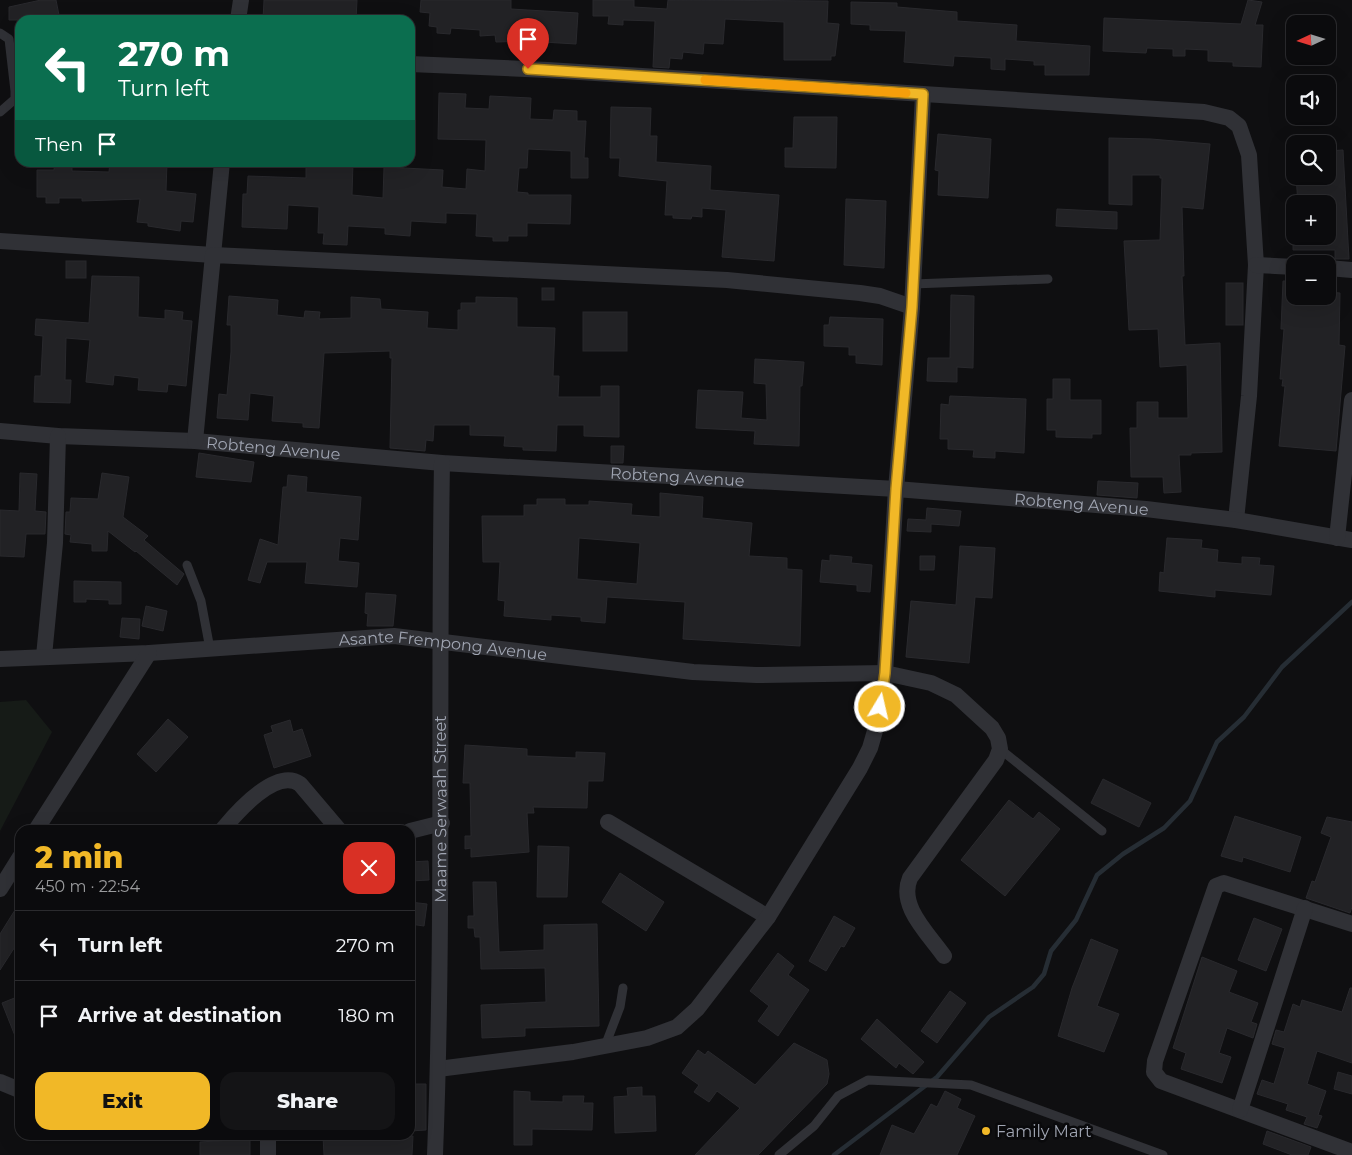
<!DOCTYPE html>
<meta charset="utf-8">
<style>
:root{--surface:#0b0b0d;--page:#141416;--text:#f1f3f6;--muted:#9a9b9d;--line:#2b2b2e;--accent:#f1b827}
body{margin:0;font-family:Montserrat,sans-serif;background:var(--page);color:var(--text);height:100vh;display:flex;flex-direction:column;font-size:19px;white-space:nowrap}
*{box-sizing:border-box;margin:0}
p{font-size:16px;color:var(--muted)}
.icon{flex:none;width:28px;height:28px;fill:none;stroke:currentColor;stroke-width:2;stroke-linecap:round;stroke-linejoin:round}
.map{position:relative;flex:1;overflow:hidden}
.panel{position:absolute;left:15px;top:825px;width:400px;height:315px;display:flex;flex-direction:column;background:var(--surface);border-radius:15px;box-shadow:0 5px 20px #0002,0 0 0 1px var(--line)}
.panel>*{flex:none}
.hud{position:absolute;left:15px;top:15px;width:400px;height:152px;border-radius:15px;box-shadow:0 5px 20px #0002,0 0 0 1px var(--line);background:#0b6e4f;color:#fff;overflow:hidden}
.needle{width:32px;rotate:266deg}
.controls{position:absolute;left:1286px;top:15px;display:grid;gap:10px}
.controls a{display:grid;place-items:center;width:50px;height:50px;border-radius:10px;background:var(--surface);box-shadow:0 5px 20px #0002,0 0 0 1px var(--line);font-size:25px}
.pin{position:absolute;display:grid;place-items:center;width:42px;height:42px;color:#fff;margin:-51px -21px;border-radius:50% 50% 50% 0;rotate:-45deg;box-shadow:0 0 5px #0007}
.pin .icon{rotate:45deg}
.me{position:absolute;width:55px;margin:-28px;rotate:9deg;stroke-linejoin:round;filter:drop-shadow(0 0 4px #0008)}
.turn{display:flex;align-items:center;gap:18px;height:105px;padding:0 20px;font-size:22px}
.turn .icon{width:65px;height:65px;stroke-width:2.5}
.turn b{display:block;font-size:35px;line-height:42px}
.then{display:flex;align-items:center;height:48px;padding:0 20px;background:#0003;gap:10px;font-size:19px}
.round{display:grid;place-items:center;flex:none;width:52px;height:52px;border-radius:15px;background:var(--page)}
.head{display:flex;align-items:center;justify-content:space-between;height:85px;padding:0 20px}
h1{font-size:30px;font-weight:800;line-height:38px;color:var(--accent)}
.cta{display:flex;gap:10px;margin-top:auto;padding:10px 20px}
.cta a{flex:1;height:58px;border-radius:15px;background:var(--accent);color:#111;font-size:20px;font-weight:800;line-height:58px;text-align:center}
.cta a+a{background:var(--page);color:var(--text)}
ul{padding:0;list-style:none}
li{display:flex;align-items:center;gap:15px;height:70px;padding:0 20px;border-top:1px solid var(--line)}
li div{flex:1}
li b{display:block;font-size:19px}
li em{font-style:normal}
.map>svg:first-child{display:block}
.garden{fill:#161b17}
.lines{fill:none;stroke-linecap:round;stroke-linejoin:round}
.stream{stroke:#262d34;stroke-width:4.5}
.building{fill:#222225;stroke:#29292d;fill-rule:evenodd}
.lane{stroke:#303136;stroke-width:9}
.street{stroke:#303136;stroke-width:16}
.route-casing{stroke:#9d7819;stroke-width:12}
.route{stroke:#f1b827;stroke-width:9}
.slow{stroke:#f59e0b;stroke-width:9}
.poi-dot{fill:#f1b827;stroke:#0a0a0c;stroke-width:2}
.labels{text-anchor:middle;stroke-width:5;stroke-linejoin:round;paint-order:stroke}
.street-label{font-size:16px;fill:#a0a5b2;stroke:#0a0a0c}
.poi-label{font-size:16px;fill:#a0a5b2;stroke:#0a0a0c;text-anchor:start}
</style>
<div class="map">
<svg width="1352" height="1155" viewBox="0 0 1352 1155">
<rect width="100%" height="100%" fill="#0f0f11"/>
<path class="garden" d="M26,700L52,732L0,831V702Z"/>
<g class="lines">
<path class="stream" d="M834,1155L937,1077L989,1017L1033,987L1044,974L1051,951L1076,920L1097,875L1123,854L1164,828L1190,801L1217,742L1244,717L1282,667L1352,602"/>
</g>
<g class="building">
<path d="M41,0H56L60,20H9V7Z"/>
<path d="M264,0H357L356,20H263Z"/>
<path d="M421,0H511V9L578,13L576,44L543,42V44L530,43V41L496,42L495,35L480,36V30L451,28L450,34L437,33V27L429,26L430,13L420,12Z"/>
<path d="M593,0H634V7L667,9L668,0L828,1L827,23L839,24L835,56H831V60H784V22L725,19L723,44L704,43L703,54L683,52L682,59L670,58L669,68L653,67L655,21L623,20V25L608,24L609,16H593Z"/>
<path d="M1248,0L1262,2L1255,25H1263L1261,67L1233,66V62L1208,61V50L1185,49V56H1173V49L1147,48L1146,53L1103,51L1104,18L1241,24Z"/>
<path d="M851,2L897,3V7L957,12V21L1017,25L1016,41L1090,46L1089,75H1045V65H1034V61L1005,59V70L991,69V58L954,56L953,66L904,62L906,31L870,30V25L851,24Z"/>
<path d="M439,93L466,94L465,108L489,109L490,96L531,98L530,119L553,120L554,110L577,111V121H586L584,158H588V178H571V151L528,149L527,168H519L517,192L528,193V195H571L570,224L527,223V236H508V241H493V237L476,236L477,214L446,213V223L411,221L410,236L385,234V228L348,226L347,245L323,244L324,233H318L319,207L288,205L287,229L242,227L243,194H247L248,176L306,178V165L325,166V162H353L352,195L383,198L384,167L443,170L442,187L466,189L467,169L485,171L486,140L438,139Z"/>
<path d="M611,107L651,108L650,136H657L656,162L711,166L710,190L779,195L774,261L722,257L726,210L702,208V217L692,216L691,219L673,218V215H665L667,181L619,176L620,158H610Z"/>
<path d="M794,117H837L836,168L785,167V148H793Z"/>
<path d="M938,134L991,139L988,198L938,195L939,171L935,170Z"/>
<path d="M1109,138L1151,139L1210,144L1203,209L1182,207L1184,276H1182L1185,345L1220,343L1222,452L1191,453V455H1179L1181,492L1164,493L1163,477H1131L1130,428H1137V402H1158V418H1188L1187,365L1160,367L1158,329L1129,330L1124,241L1160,240L1162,178H1160V175H1132V205L1109,204Z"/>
<path d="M1343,150L1349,259H1335V250H1293V236H1334L1332,201L1298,204L1296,176H1328V151Z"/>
<path d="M55,162H72V171L109,172L110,162H167L166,191L196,194L193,222L181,221L180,231L148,226V223L137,222L140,199L82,201V198H59V203H46V197H37V170H54Z"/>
<path d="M846,199L886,201L884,268L844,265Z"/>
<path d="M1057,209L1117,212V229L1056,226Z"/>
<rect x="66" y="261" width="20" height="17"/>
<path d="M92,276L139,277L138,317L165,319V310L183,312L182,320L192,321L186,386L168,384L167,392L138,390L139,378L114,375L113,385L86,382L90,340L66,338L65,380H71L70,403L34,402L35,376H41L43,336L35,335L36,319L89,323Z"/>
<path d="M1283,281H1295V296H1328V292L1340,293L1339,345L1345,346L1336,451L1279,446L1285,386H1282L1283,379H1280L1284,329H1281Z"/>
<rect x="1226" y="283" width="17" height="42"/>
<rect x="542" y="288" width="12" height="12"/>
<path d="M951,295L974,296L973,368L957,367V382L927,381L928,358H950Z"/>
<path d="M229,296L278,300L277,315L304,318L305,311L320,312L319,319L351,318V297L380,299L381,309L428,312L427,328L458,330V310H461V303H476V297L517,298V327L555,328L553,376H559L558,397H601V386H619V437L584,436V425H557L556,451L523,450V447L504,446L505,436L470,435V425H434L433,441L426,440L425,451L390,448L392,358H390V351L324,353L319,428L303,427V423L272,421L274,396L250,393L248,420L217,418L219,394L227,395L231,352V325H227Z"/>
<rect x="583" y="312" width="44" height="39"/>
<path d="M830,317L883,319L882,365L856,363V355H849V347L824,346V325H829Z"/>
<path d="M755,359L804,362L802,386H800L799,446L754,444L755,431L696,428L698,390L743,392L741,418L767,420L766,384L754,383Z"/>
<path d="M1053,379H1070V400H1101V434H1092V438L1056,437V430H1047V399H1053Z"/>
<path d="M950,396L1026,399L1024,453L995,451V458L973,457L974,450L948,449V439H940L941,404L949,405Z"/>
<path d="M611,446H624L623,463H611Z"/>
<path d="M199,453L254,462L251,482L196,477Z"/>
<path d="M20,473L37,474L35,511L46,512L45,534H26L24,557L0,556V510L19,511Z"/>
<path d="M102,473L129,477L123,517L148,536L144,540L184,574L177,585L136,551L135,552L108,531L107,551H92V544L70,542L71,535L65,534L66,512H70L71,498L98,499Z"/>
<path d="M288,475L307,477L306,492L361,497L358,540L340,538L338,561L359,563L357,587L305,583L307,562H267L260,583L248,580L260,539L278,545L283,487H287Z"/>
<path d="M1098,481L1138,483L1137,498L1097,495Z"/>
<path d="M660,493L703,497L702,518L752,523L749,556L787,558V569L802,570L800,646L683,639L685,602L607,597L605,623L581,621V617L551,615V620L504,616L505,601L498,600L500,562H483L482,516H524V505H537V499H565V505H589V501L632,504L631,515L660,517ZM579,538L640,543L637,584L577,579Z"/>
<path d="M927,508L961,511L959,526L931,524V532L907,531L908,519L926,520Z"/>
<path d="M1167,538L1202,540L1201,548L1218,550L1217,562L1242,564V557L1260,558L1259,565L1274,566L1271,595L1215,590V597L1159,591L1160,572L1164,573Z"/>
<path d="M960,546L995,548L992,598L975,597L969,663L906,657L911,601L956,605Z"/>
<path d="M830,555L852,557L851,563L872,565L870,592L857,591V585L820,582L822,560L830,561Z"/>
<path d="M920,556H935L934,570H920Z"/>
<path d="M74,581L121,582V604H109V600L86,599V602H74Z"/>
<path d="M366,593L396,595L393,626H367L368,614L365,613Z"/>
<path d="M146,606L167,611L163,631L142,626Z"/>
<path d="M122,618L140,619L139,639L120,637Z"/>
<path d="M168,719L188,737L156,772L137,754Z"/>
<path d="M290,720L293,732L302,729L311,756L274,768L264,735L273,732L271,726Z"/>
<path d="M465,745L527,749V756L576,758V752L605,753L603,781H588L587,808L533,807L534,813H527L529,852L471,857V848L465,849V836H471L470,783H463Z"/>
<path d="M1103,779L1151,803L1139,827L1091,803Z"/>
<path d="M1009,800L1033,819L1039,812L1060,829L1005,896L961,860Z"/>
<path d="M1235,816L1301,837L1290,872L1243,857L1242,862L1221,856Z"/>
<path d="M1327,817L1352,822V907L1350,913L1306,898L1312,881L1315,882L1331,837L1321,833Z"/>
<path d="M538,846L569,847L567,897H537Z"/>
<path d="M428,861L429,880L410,881V862Z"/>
<path d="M620,873L664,902L646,931L602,902Z"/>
<path d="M473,882H496L499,952L544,950V925L597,924L599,1026L525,1028V1036L482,1038L481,1005L546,1002L545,968L481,969L480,937H475L474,928H468V916H474Z"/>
<path d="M20,902V939L0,970V934Z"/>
<path d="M410,902L427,904L424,926L410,924Z"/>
<path d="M834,916L855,928L844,947L841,946L826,971L809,961Z"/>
<path d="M1254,918L1282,929L1266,971L1238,960Z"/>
<path d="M1091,939L1118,950L1097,1006L1119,1014L1104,1052L1058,1036L1072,988Z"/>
<path d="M778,953L794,966L788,975L809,990L778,1036L758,1021L769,1006L750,991Z"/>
<path d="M1202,957L1237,971L1229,992L1258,1003L1251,1022L1257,1024L1253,1038L1227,1028L1219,1053L1231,1057L1222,1083L1181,1069L1186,1053L1173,1048Z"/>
<path d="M1350,988H1352V1063L1317,1051L1307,1084L1326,1091L1318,1115L1322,1116L1317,1128L1304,1124L1307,1117L1286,1110L1288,1104L1257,1094L1262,1080L1274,1084L1285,1048L1272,1044L1276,1030L1284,1032L1293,1004L1300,1007L1302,1000L1342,1012Z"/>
<path d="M950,991L966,1003L937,1043L921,1031Z"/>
<path d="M17,997L20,1006L19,1046L2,1003Z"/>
<path d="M877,1019L924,1062L913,1074L899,1063L896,1068L861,1039Z"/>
<path d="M794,1043L827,1060L829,1074L827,1084L758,1155H695L740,1108L717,1091L709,1102L694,1092L699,1085L682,1073L698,1050L705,1055L708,1051L755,1085Z"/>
<path d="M1338,1072L1352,1076V1094L1334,1089Z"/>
<path d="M411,1084H426V1130L410,1131Z"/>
<path d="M642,1087V1096H655L656,1131L615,1133L614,1097L628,1096L627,1088Z"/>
<path d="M514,1091L530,1092V1101L563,1102V1096H584L583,1103H593L592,1130L532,1129V1145H514Z"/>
<path d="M945,1091L961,1099L957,1108L975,1116L957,1155H880L892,1125L914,1134L931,1104L937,1107Z"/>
<path d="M1267,1131L1311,1147L1308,1155H1292L1263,1144Z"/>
<path d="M323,1136H413L412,1155H324Z"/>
<path d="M232,1140H250V1155H200V1142Z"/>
</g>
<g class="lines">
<g class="lane">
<path d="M0,33L9,39L15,91V99L0,112"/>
<path d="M913,284L1048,279"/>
<path d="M187,565L201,601L210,649"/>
<path d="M1000,749L1102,831"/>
<path d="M605,1046L620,1007L623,988"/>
<path d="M779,1155L814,1126L838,1096L868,1080L971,1085L1163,1155"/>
</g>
<g class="street">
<path d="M238,20L241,0"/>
<path d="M410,64L548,70L1204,112L1229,118L1239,126L1249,155L1256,265L1249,396L1236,520"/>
<path d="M0,241L213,255L222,162"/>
<path d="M1256,265L1295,267"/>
<path d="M1328,268L1352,270"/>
<path id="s1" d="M0,431L58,436L195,441L442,463L896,489L1146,509L1236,520L1352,540"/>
<path d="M195,441L213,255L727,280L860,293L880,296L912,307"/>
<path d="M1337,538L1352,400"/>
<path d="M44,656L55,543L58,436"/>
<path id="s2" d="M0,659L149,653L394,636L693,672L756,675L885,673L931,683L956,695L992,728L998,738L1000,749L996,760L910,878C898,906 928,933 944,956"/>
<path d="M608,822L768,917"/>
<path d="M36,830L149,653"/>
<path d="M222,830C237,812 276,767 300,784L339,830"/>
<path d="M410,831L442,823"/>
<path d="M0,889L20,857"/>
<path d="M1352,924L1224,883L1216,886L1155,1061L1154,1072L1161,1081L1352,1152"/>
<path d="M438,1069L573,1052L647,1038L677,1027L697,1009L768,917L860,768L870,748L877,724L885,673L896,489L912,307L923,95"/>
<path d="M0,1082L17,1089"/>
<path d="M1240,1110L1305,908"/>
<path d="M268,1135V1155"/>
<path id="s3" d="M435,1155C444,924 438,694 442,463"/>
</g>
</g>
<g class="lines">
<g class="route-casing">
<path id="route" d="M528,69L923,94L912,307L896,489L885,673L880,707"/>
</g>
<use href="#route" class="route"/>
<path class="slow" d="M705,80L906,93"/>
</g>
<circle class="poi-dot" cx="986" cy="1131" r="5"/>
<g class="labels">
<g class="street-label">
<text dy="6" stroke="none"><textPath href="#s1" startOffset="274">Robteng Avenue</textPath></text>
<text dy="6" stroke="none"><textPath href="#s1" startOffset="679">Robteng Avenue</textPath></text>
<text dy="6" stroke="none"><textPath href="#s1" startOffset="1084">Robteng Avenue</textPath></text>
<text dy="6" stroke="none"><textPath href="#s2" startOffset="444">Asante Frempong Avenue</textPath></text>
<text dy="6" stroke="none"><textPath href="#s3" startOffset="346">Maame Serwaah Street</textPath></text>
</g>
<g class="poi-label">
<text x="996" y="1137">Family Mart</text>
</g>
</g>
</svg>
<div class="controls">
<a><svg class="needle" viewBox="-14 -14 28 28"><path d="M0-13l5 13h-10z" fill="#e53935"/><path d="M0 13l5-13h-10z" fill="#9a9b9d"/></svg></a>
<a><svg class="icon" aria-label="sound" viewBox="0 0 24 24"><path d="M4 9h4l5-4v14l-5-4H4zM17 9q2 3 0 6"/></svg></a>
<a><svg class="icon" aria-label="search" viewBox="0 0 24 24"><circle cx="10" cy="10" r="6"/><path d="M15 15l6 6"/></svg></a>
<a>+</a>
<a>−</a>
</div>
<div class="pin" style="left:528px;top:69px;background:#d93025"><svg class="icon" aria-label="arrive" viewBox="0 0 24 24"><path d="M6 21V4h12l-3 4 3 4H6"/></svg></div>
<svg class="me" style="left:880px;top:707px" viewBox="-20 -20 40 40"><circle r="17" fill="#f1b827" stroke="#fff" stroke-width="3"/><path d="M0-11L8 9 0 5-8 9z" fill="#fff"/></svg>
<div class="hud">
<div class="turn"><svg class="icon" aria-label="left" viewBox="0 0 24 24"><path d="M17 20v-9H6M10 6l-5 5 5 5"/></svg><div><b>270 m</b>Turn left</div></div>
<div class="then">Then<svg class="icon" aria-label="arrive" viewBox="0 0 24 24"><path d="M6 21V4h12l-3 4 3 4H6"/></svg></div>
</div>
<section class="panel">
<div class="head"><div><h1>2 min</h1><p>450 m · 22:54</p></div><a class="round" style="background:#d93025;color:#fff"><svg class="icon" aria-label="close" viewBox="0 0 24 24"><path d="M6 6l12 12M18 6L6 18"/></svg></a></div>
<ul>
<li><svg class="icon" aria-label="left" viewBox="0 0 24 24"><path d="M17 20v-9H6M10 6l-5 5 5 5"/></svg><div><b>Turn left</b></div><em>270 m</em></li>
<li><svg class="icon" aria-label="arrive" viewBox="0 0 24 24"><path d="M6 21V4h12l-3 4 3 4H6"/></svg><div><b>Arrive at destination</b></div><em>180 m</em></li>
</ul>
<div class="cta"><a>Exit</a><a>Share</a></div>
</section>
</div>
